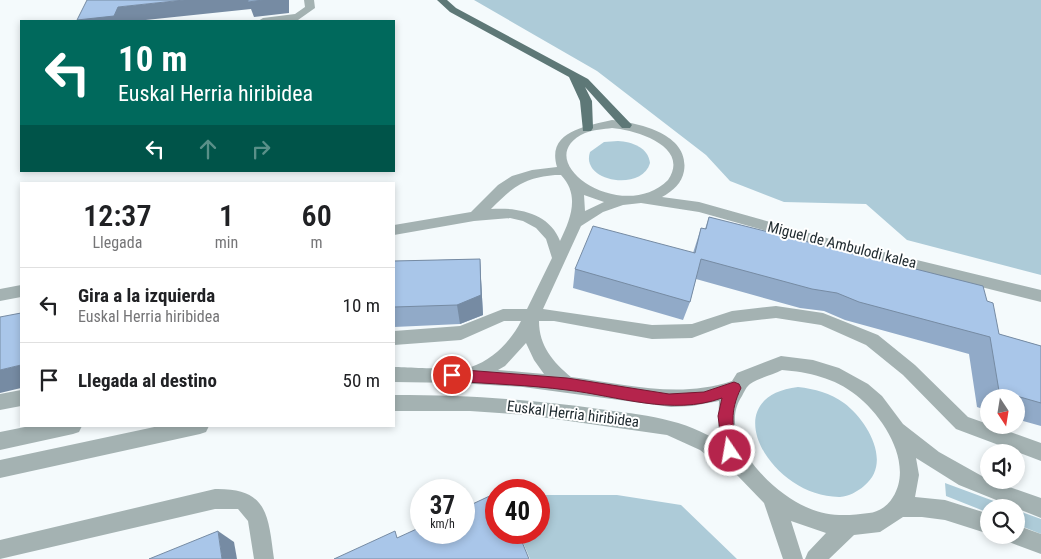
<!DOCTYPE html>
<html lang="es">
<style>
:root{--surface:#fff;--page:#f6f6f6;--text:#202124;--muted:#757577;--line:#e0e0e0}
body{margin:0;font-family:"Roboto Condensed",sans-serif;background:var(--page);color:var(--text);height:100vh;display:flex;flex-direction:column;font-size:19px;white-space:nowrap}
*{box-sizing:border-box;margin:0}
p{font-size:16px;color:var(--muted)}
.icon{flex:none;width:28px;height:28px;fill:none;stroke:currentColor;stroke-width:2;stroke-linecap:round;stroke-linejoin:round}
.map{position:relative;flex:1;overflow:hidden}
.side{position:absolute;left:20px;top:182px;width:375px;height:245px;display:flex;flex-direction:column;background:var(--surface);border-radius:0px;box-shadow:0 2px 8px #0003}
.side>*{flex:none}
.hud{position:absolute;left:20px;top:20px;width:375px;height:152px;border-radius:0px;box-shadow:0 2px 8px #0003;background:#00695c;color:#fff;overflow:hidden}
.needle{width:32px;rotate:168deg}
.fabs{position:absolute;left:980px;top:389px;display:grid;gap:10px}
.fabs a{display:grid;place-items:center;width:45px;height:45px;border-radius:50%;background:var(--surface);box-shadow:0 2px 8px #0003;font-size:25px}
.speed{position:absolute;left:410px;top:479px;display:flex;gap:10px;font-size:25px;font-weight:700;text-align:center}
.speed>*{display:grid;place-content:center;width:65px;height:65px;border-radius:50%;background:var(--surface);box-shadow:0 2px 8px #0003;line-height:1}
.speed small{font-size:12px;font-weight:400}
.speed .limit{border:8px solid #d22;background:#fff;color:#111}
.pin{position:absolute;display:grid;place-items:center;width:42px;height:42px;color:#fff;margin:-21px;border:2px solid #fff;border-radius:50%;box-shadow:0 1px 5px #0007}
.me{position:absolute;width:55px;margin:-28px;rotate:348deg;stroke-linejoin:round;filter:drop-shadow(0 0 4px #0008)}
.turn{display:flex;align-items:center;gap:18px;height:105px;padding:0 15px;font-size:22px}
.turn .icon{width:65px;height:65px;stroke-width:2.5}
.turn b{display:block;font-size:35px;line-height:42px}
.lanes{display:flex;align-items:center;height:48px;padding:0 15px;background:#0003;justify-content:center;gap:25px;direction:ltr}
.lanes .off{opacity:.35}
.eta{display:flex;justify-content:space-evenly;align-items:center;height:85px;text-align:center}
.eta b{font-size:30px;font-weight:600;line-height:35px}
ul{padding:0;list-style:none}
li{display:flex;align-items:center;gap:15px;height:75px;padding:0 15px;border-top:1px solid var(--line)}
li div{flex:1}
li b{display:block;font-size:19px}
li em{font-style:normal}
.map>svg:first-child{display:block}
.green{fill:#adcbd8}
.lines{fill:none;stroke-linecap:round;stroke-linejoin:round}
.minor{fill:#a4b2b2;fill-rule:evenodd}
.major{fill:#5e7877;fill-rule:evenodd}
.wall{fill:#91aac8}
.shaded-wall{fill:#768ba3}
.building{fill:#a9c6e9;stroke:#768ba3}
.route{fill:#b5244c;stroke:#761731}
.labels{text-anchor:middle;stroke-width:4;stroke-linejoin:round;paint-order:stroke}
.street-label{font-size:15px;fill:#1c272c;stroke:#fff}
</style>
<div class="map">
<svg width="1041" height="559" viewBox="0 0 1041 559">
<rect width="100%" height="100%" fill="#f4fafc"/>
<g class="green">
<path d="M474,0H1041V275L907,240L866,204L784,202L730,181L706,155L597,71Z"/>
<path d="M618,141C632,142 648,147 650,163C642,192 580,182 590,152L604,142Z"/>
<path d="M798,387C815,389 830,393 844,403C867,420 893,463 864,486C857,492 849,496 840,497C771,498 712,397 798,387Z"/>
<path d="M945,483L1010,507L989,508V513L946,496Z"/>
<path d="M539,495H617L681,505L737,559H530L519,533L539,532Z"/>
<path d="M1016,510L1041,519V534L1016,524Z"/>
</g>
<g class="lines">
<g class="minor">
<path d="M304,0H314L315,8L298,20L258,21L263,18L295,14L305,7Z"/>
<path d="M612,120C639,123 690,134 684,171C682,183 673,191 662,197L699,202L830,239L1041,290V302L830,249L699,212L641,203L623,205L603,212L581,226L543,309L652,325L692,324L732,311L776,306L823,313L878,335L915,365L968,417L1041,443V461L956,429L903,375L866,345L821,325L776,318L732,323L692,338L652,339L554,321H539C539,346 553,362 571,377C626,384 678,399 732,381L737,373L781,356L813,360L839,368L868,384L882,396L903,424L939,452L989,480L1041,498V518L959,485L916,458L919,475L915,497L945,500L989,514V534L945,520L922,517H903L880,532L854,535L829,559H805L808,552L826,533L791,521L803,559H783L764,503L736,474L728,472L700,450L667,435L527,415L470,411H394V395C466,395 528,399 599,409C641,415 686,418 722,444L718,434L719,401L692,406L671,407L523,387L458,383L394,382V367C409,367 461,371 471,367C493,360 511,341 521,321H504L461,340L394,345V331L460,326L503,309H527L552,258L546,239L536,228L523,221L510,218L474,221L394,235V225L471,212L498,185L512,176L532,170L557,167C546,131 587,126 612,120ZM612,128C635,130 691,146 668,180C622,226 526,160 585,133C593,130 604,129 612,128ZM555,175H561C580,195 571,218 560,241C550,213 517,207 491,209C513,187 523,178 555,175ZM584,195L604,202L585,211ZM526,343L534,360L544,374L498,370L505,366ZM782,370C808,372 835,378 856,395C883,416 914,463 893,497C888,506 879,512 869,513C847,516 827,517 806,507C771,492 715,436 742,396C744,392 747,386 750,384C759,378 772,375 782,370Z"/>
<path d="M21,285V297L0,301V289Z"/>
<path d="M21,390V406L0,410V394Z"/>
<path d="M30,426H82L79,432L73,434L0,450V432Z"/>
<path d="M159,426H209L206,432L200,434L0,478V460Z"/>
<path d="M215,489C268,488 268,515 274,559H254L248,521L238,509H215L0,559V540Z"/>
<path d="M1016,525L1041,534V554L1009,542L1006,535H1016Z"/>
</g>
<path class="major" d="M437,0H447L456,8L588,79L632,125L630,128H622L585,87L592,101L593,128L591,131H583L580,101L569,77L450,12Z"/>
</g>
<g class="wall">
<path d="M709,217L987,301L999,334L1041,346V426L1016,419V398H989V411L977,407L969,354L845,320L824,311L800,308L696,279L690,302L683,320L573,288L575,269L693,253L701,228L705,229Z"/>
<path d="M480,259L481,279L483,315L460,324L394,327V261Z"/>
</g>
<g class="shaded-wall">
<path d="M184,0H289V13L254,17L251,9L136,21H78L77,20L118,7Z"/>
<path d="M480,259L481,279L483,315L460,324L457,305Z"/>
<path d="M21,365V388L0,393V370Z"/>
<path d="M218,531L234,542L237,559H222Z"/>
</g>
<g class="building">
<path d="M87,0H184L118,7L114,16L77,20Z"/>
<path d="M248,0H263L248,2Z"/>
<path d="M709,217L983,286L987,301L993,303L999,334L1041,346V403L999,391L990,337L859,302L837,293L812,289L701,259L690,302L575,269L593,226L695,253L701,228L706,229Z"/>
<path d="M480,259L481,295L457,305L394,307V261Z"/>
<path d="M21,313V365L0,370V317Z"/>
<path d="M496,493V532H518L529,559H334L395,531L397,538L421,527V532H464V508Z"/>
<path d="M218,531L222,559H149Z"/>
</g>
<path class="route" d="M452,369L567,378L669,394L704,392L734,382L739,384L741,388C729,413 733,425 737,451L735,456L730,458L725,456L723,451L718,416L722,398C672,416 618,396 567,390C529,385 491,384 452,381L448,379L446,375L448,371Z"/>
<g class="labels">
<g class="street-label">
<text transform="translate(842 245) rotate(14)" y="5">Miguel de Ambulodi kalea</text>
<text transform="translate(573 414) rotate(7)" y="5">Euskal Herria hiribidea</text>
</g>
</g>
</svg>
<div class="fabs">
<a><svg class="needle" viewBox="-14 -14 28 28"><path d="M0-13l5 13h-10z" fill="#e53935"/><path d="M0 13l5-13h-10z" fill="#757577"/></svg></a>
<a><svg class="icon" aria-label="sound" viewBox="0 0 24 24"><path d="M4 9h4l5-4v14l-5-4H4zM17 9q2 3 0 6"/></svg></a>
<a><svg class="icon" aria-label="search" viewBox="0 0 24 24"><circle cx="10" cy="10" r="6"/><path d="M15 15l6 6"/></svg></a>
</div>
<div class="speed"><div>37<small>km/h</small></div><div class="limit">40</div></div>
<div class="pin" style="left:452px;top:375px;background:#d93025"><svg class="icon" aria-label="arrive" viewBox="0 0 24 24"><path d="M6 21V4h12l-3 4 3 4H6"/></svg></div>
<svg class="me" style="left:730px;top:451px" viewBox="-20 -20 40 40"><circle r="17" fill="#b5244c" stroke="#fff" stroke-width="3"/><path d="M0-11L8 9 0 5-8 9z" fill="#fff"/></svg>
<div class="hud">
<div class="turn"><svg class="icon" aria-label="left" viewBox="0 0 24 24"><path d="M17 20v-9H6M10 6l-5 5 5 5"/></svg><div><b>10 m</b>Euskal Herria hiribidea</div></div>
<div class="lanes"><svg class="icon" aria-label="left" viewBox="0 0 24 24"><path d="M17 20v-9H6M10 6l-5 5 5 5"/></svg><svg class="icon off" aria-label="ahead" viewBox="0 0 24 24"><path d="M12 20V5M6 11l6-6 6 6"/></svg><svg class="icon off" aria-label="right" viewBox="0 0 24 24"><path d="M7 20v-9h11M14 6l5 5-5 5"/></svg></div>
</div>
<section class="side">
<div class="eta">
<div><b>12:37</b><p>Llegada</p></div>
<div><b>1</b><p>min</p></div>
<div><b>60</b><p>m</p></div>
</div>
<ul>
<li><svg class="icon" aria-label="left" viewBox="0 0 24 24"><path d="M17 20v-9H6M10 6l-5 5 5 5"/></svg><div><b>Gira a la izquierda</b><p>Euskal Herria hiribidea</p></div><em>10 m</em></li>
<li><svg class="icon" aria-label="arrive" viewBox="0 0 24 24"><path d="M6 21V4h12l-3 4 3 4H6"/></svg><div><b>Llegada al destino</b></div><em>50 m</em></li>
</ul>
</section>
</div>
